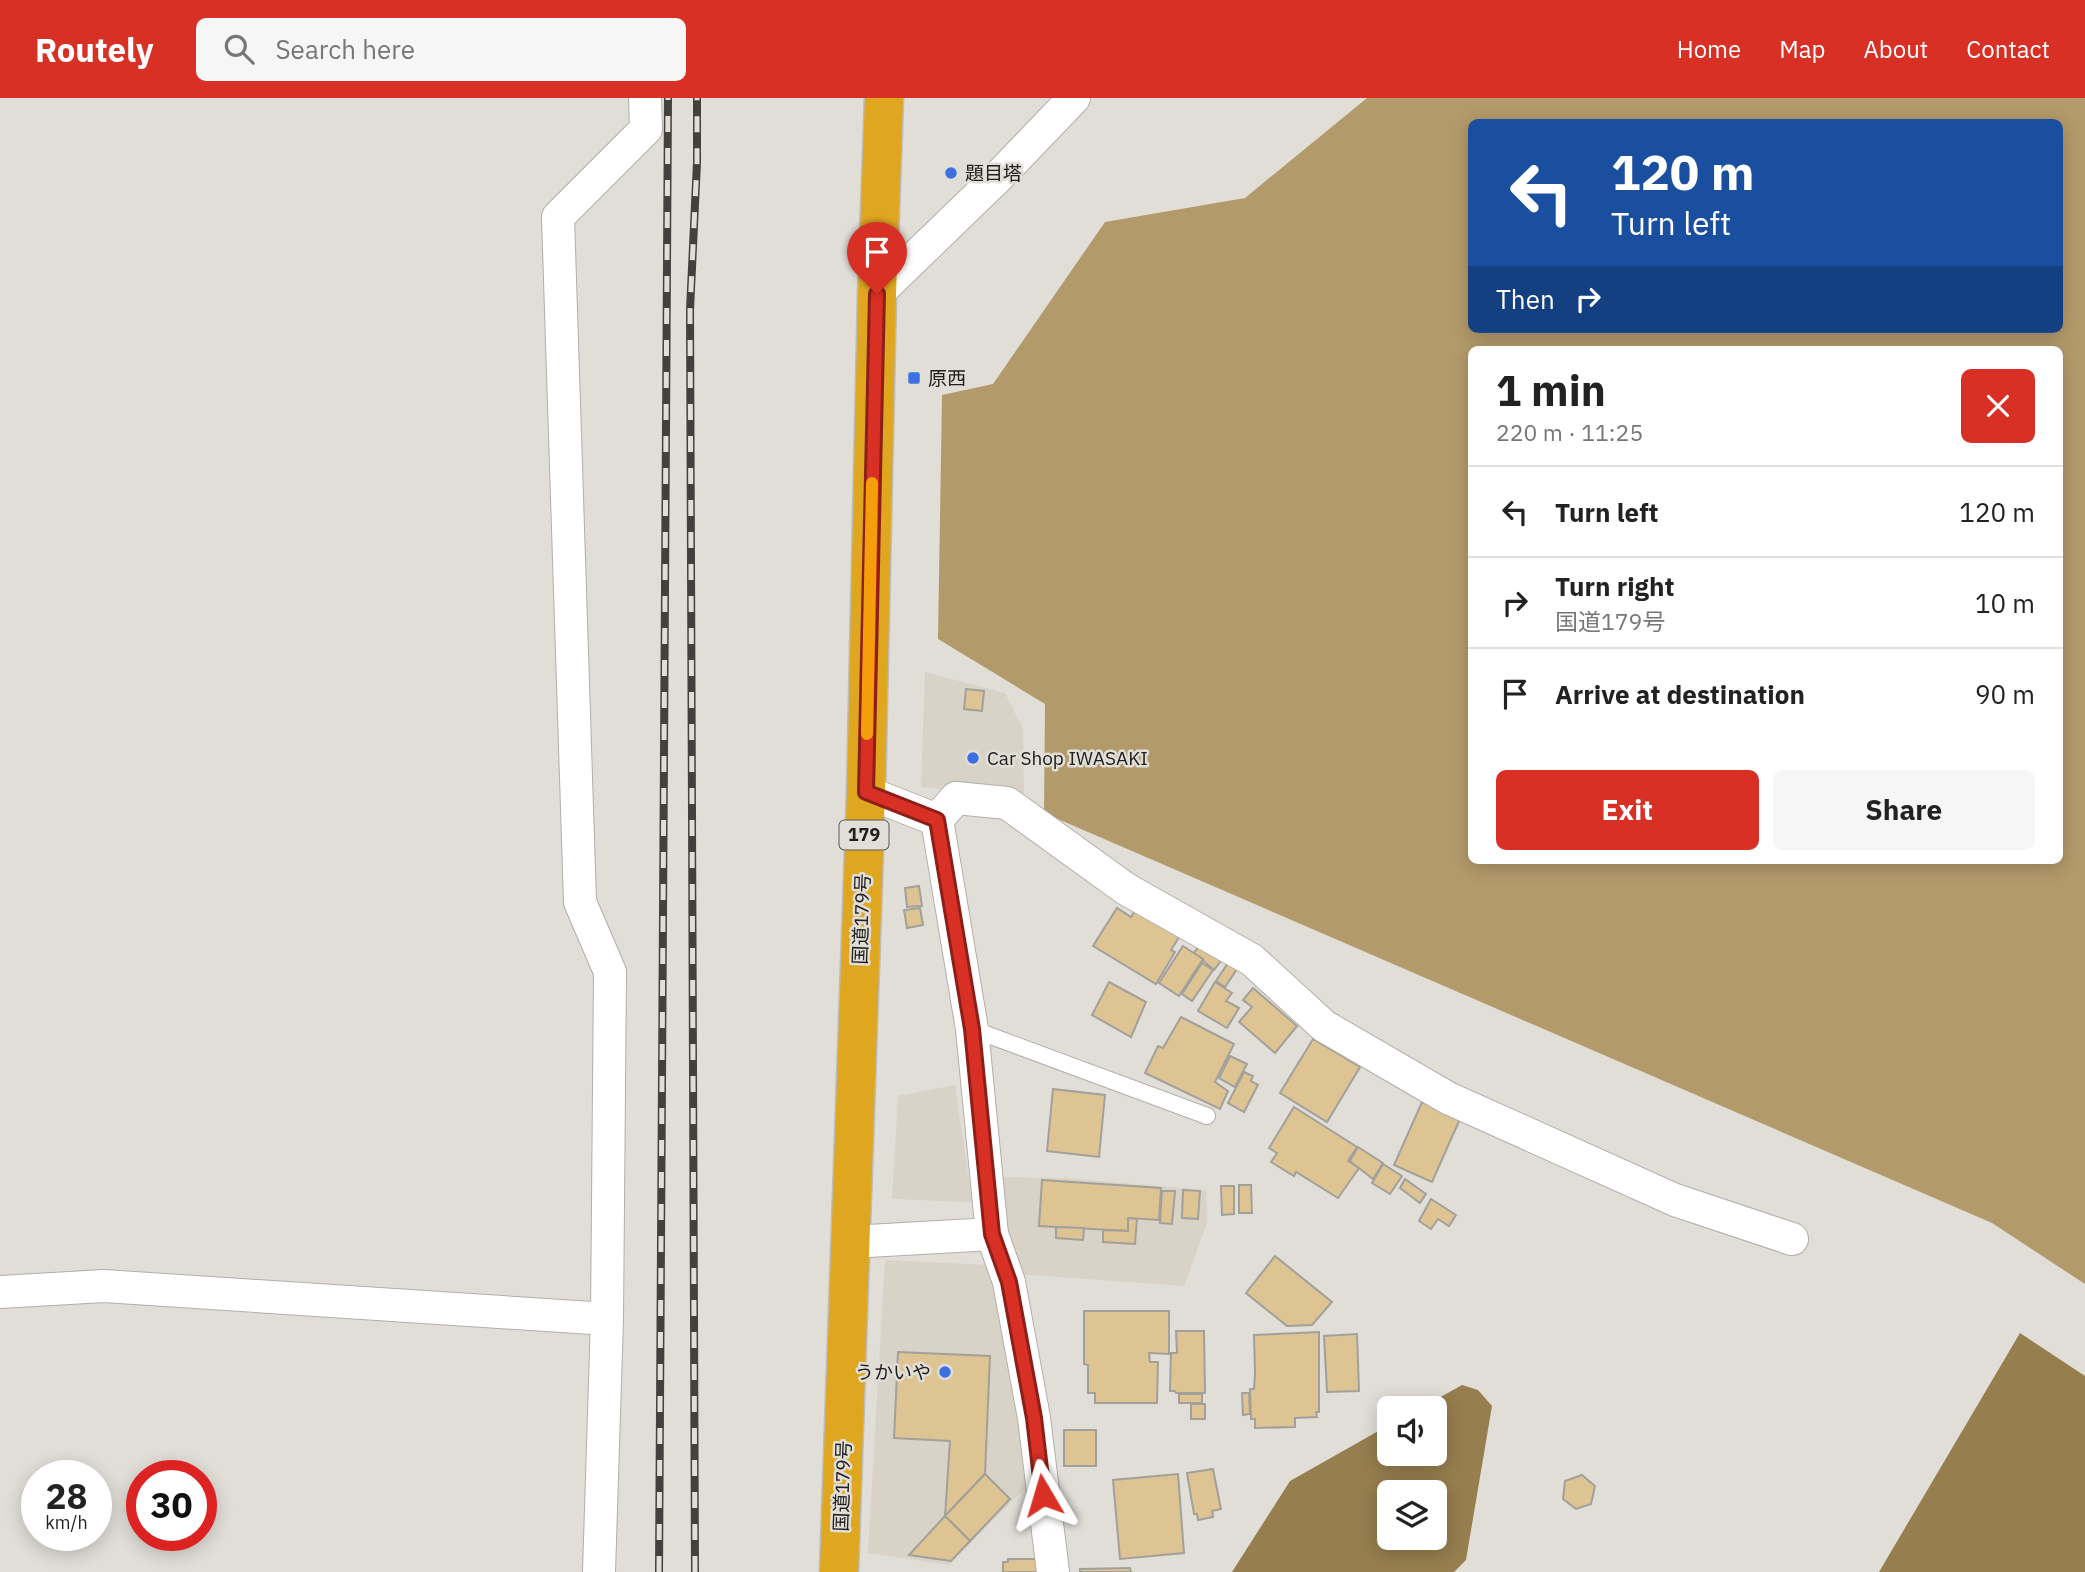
<!DOCTYPE html>
<meta charset="utf-8">
<style>
:root{--surface:#fff;--page:#f6f6f6;--text:#222;--muted:#767676;--line:#e0e0e0;--accent:#d93025}
body{margin:0;font-family:"IBM Plex Sans","Noto Sans JP",sans-serif;background:var(--page);color:var(--text);height:100vh;display:flex;flex-direction:column;font-size:26px;white-space:nowrap}
*{box-sizing:border-box;margin:0}
p{font-size:23px;color:var(--muted)}
.icon{flex:none;width:38px;height:38px;fill:none;stroke:currentColor;stroke-width:2;stroke-linecap:round;stroke-linejoin:round}
.map{position:relative;flex:1;overflow:hidden}
.panel{position:absolute;left:1468px;top:248px;width:595px;height:518px;display:flex;flex-direction:column;background:var(--surface);border-radius:10px;box-shadow:0 4px 18px #0003}
.panel>*{flex:none}
.guide{position:absolute;left:1468px;top:21px;width:595px;height:214px;border-radius:10px;box-shadow:0 4px 18px #0003;background:#1a4fa0;color:#fff;overflow:hidden}
.buttons{position:absolute;left:1377px;top:1298px;display:grid;gap:14px}
.buttons a{display:grid;place-items:center;width:70px;height:70px;border-radius:10px;background:var(--surface);box-shadow:0 4px 18px #0003;font-size:35px}
.speed{position:absolute;left:21px;top:1362px;display:flex;gap:14px;font-size:35px;font-weight:700;text-align:center}
.speed>*{display:grid;place-content:center;width:91px;height:91px;border-radius:50%;background:var(--surface);box-shadow:0 4px 18px #0003;line-height:1}
.speed small{font-size:18px;font-weight:400}
.speed .limit{border:10px solid #d22;background:#fff;color:#111}
.pin{position:absolute;display:grid;place-items:center;width:60px;height:60px;color:#fff;margin:-72px -30px;border-radius:50% 50% 50% 0;rotate:-45deg;box-shadow:0 0 7px #0007}
.pin .icon{rotate:45deg}
.me{position:absolute;width:77px;margin:-38px;rotate:353deg;stroke-linejoin:round;filter:drop-shadow(0 0 5px #0008)}
.turn{display:flex;align-items:center;gap:24px;height:147px;padding:0 28px;font-size:32px}
.turn .icon{width:91px;height:91px;stroke-width:2.5}
.turn b{display:block;font-size:49px;line-height:60px}
.then{display:flex;align-items:center;height:66px;padding:0 28px;background:#0003;gap:14px;font-size:26px}
.round{display:grid;place-items:center;flex:none;width:74px;height:74px;border-radius:10px;background:var(--page)}
.head{display:flex;align-items:center;justify-content:space-between;height:119px;padding:0 28px}
h1{font-size:42px;font-weight:700;line-height:52px}
.button{display:flex;gap:14px;margin-top:auto;padding:14px 28px}
.button a{flex:1;height:80px;border-radius:10px;background:var(--accent);color:#fff;font-size:28px;font-weight:700;line-height:80px;text-align:center}
.button a+a{background:var(--page);color:var(--text)}
ul{padding:0;list-style:none}
li{display:flex;align-items:center;gap:21px;height:91px;padding:0 28px;border-top:2px solid var(--line)}
li div{flex:1}
li b{display:block;font-size:26px}
li em{font-style:normal}
header{display:flex;align-items:center;gap:42px;box-sizing:border-box;height:98px;padding:0 35px;background:var(--accent);color:#fff}
header strong{font-size:33px}
nav{display:flex;gap:38px;margin-inline-start:auto;font-size:24px}
.search{width:490px;height:63px;background:var(--page);display:flex;align-items:center;gap:18px;box-sizing:border-box;padding:0 24px;border-radius:10px;color:var(--muted);font-size:26px}
.map>svg:first-child{display:block}
.built{fill:#d9d2c6}
.forest{fill:#b39a6b;fill-rule:evenodd}
.water{fill:#967e4f;fill-rule:evenodd}
.building{fill:#dec493;stroke:#a2a09b;stroke-width:2}
.lines{fill:none;stroke-linecap:round;stroke-linejoin:round}
.lane-casing{stroke:#b2afaa;stroke-width:18}
.street-casing{stroke:#b2afaa;stroke-width:34}
.highway-casing{stroke:#bcbcbc;stroke-width:41}
.lane{stroke:#fff;stroke-width:16}
.street{stroke:#fff;stroke-width:32}
.highway{stroke:#dfa620;stroke-width:38}
.rail-casing{stroke:#42413e;stroke-width:8}
.rail{stroke:#e1ded8;stroke-width:5;stroke-dasharray:16;stroke-linecap:butt}
.route-casing{stroke:#8d1f18;stroke-width:18}
.route{stroke:#d93025;stroke-width:12}
.slow{stroke:#f59e0b;stroke-width:12}
.poi-dot{fill:#3b71e1;stroke:#e1ded8;stroke-width:2.5}
.labels{text-anchor:middle;stroke-width:5;stroke-linejoin:round;paint-order:stroke}
.shield{fill:#e1ded8;stroke:#5b5956;stroke-width:2}
.shield-label{font-size:18px;font-weight:bold;fill:#21201e}
.poi-label{font-size:19px;fill:#21201e;stroke:#e1ded8;text-anchor:start}
.street-label{font-size:19px;fill:#21201e;stroke:#e1ded8}
</style>
<header>
<strong>Routely</strong>
<div class="search"><svg class="icon" aria-label="search" viewBox="0 0 24 24"><circle cx="10" cy="10" r="6"/><path d="M15 15l6 6"/></svg>Search here</div>
<nav><a>Home</a><a>Map</a><a>About</a><a>Contact</a></nav>
</header>
<div class="map">
<svg width="2085" height="1474" viewBox="0 0 2085 1474">
<rect width="100%" height="100%" fill="#e1ded8"/>
<g class="built">
<path d="M925,574L1005,595L1023,631L1024,699L921,689Z"/>
<path d="M955,987L972,1104L892,1101L898,998Z"/>
<path d="M999,1079L1064,1080L1206,1092L1207,1125L1184,1188L1015,1176Z"/>
<path d="M885,1162L989,1167L1034,1381L949,1467L868,1455Z"/>
</g>
<path class="forest" d="M1367,0H2085V1186L1992,1125L1044,715L1045,606L938,541L942,297L993,286L1105,124L1245,100ZM1472,24H2060V231H1472ZM1472,252H2060V763H1472Z"/>
<g class="water">
<path d="M2020,1235L2085,1278V1474H1879Z"/>
<path d="M1462,1287L1478,1292L1492,1308L1466,1462L1454,1474H1232L1290,1383L1389,1327L1390,1356H1435V1311H1419ZM1390,1395H1435V1440H1390Z"/>
</g>
<g class="building">
<path d="M966,591L984,593L982,613L964,611Z"/>
<path d="M919,788L922,808L907,809L905,790Z"/>
<path d="M1137,809L1181,836L1171,852L1175,854L1156,886L1093,848L1117,810L1131,819Z"/>
<path d="M920,810L923,827L907,830L904,812Z"/>
<path d="M1200,846L1223,860L1214,872L1194,855Z"/>
<path d="M1183,848L1203,861L1179,898L1159,885Z"/>
<path d="M1202,865L1213,872L1192,903L1182,896Z"/>
<path d="M1228,865L1237,871L1225,889L1216,883Z"/>
<path d="M1109,884L1146,904L1131,939L1092,917Z"/>
<path d="M1215,884L1232,895L1226,903L1239,910L1227,930L1198,913Z"/>
<path d="M1253,890L1297,928L1275,955L1239,924L1252,909L1243,902Z"/>
<path d="M1181,919L1234,946L1215,984L1228,993L1220,1011L1145,975L1158,948L1163,950Z"/>
<path d="M1313,941L1360,969L1327,1024L1280,995Z"/>
<path d="M1230,958L1247,966L1235,989L1219,980Z"/>
<path d="M1244,974L1253,978L1251,983L1258,987L1244,1014L1228,1005Z"/>
<path d="M1053,991L1105,997L1099,1059L1047,1053Z"/>
<path d="M1422,1004L1460,1021L1432,1084L1394,1067Z"/>
<path d="M1294,1009L1357,1049L1348,1063L1359,1070L1338,1100L1296,1074L1294,1078L1271,1064L1277,1055L1269,1050Z"/>
<path d="M1358,1049L1383,1065L1373,1081L1350,1063Z"/>
<path d="M1383,1066L1402,1078L1390,1096L1372,1085Z"/>
<path d="M1405,1081L1426,1096L1420,1105L1400,1090Z"/>
<path d="M1042,1082L1161,1090L1159,1122L1128,1120V1133L1039,1128Z"/>
<path d="M1239,1087H1251L1252,1115H1239Z"/>
<path d="M1221,1088H1234V1116L1222,1117Z"/>
<path d="M1183,1092L1200,1093L1198,1121L1182,1120Z"/>
<path d="M1162,1093H1175L1172,1126L1160,1125Z"/>
<path d="M1431,1101L1456,1117L1449,1128L1438,1121L1431,1131L1419,1123Z"/>
<path d="M1128,1120L1137,1121L1135,1146L1103,1144V1132L1128,1133Z"/>
<path d="M1056,1129L1084,1130L1083,1142L1056,1140Z"/>
<path d="M1275,1158L1332,1204L1312,1227L1287,1228L1246,1195Z"/>
<path d="M1084,1213H1169V1256L1149,1255L1150,1264H1158L1157,1305H1095V1295H1088V1267L1084,1266Z"/>
<path d="M1176,1233H1204L1205,1295H1176L1175,1293H1170L1171,1255H1177Z"/>
<path d="M1319,1234V1314H1316L1317,1319L1295,1320V1329L1255,1330V1321H1251L1250,1291H1254L1255,1275L1254,1237Z"/>
<path d="M1357,1236L1359,1293L1327,1294L1324,1238Z"/>
<path d="M898,1254L990,1258L985,1376L945,1418L950,1343L894,1340Z"/>
<path d="M1242,1295H1249L1250,1316L1243,1317Z"/>
<rect x="1179" y="1296" width="23" height="9"/>
<rect x="1191" y="1306" width="14" height="15"/>
<rect x="1064" y="1332" width="32" height="36"/>
<path d="M1213,1371L1221,1411L1212,1413L1213,1419L1198,1422L1197,1416H1194L1187,1375Z"/>
<path d="M985,1376L1010,1401L970,1443L945,1418Z"/>
<path d="M1178,1376L1184,1455L1120,1461L1113,1382Z"/>
<path d="M1582,1377L1595,1388L1591,1406L1576,1411L1563,1401L1565,1383Z"/>
<path d="M945,1418L970,1443L951,1463L909,1457Z"/>
<path d="M1008,1461H1039V1474H1003V1464H1008Z"/>
<path d="M1130,1470L1131,1474H1080V1471Z"/>
</g>
<g class="lines">
<g class="lane-casing">
<path id="lane" d="M972,931L1207,1018"/>
</g>
<g class="street-casing">
<g id="street">
<path d="M877,196L1000,77L1074,0"/>
<path d="M866,694L937,722L972,931L992,1136L1009,1184L1034,1320L1053,1474"/>
<path d="M937,722L956,700L1007,705L1126,791L1252,862L1324,928L1448,1000L1675,1102L1792,1141"/>
<path d="M850,1144L992,1136"/>
<path d="M0,1194L104,1188L607,1221"/>
<path d="M599,1474L607,1221L610,874L580,804L558,119L646,31L645,0"/>
</g>
</g>
<g class="highway-casing">
<path id="highway" d="M839,1474L866,694L877,196L884,0"/>
</g>
<use href="#lane" class="lane"/>
<use href="#street" class="street"/>
<use href="#highway" class="highway"/>
<g class="rail-casing">
<g id="rail">
<path d="M659,1474L668,0"/>
<path d="M695,1474L690,212L697,64V0"/>
</g>
</g>
<use href="#rail" class="rail"/>
</g>
<g class="lines">
<g class="route-casing">
<path id="route" d="M877,196L866,694L937,722L972,931L992,1136L1009,1184L1034,1320L1043,1397"/>
</g>
<use href="#route" class="route"/>
<path class="slow" d="M867,636L872,385"/>
</g>
<g class="poi-dot">
<circle cx="951" cy="75" r="7"/>
<rect x="907" y="273" width="14" height="14" rx="3.5"/>
<circle cx="973" cy="660" r="7"/>
<circle cx="945" cy="1274" r="7"/>
</g>
<g class="labels">
<rect class="shield" x="839.5" y="722.5" width="49" height="29" rx="5"/>
<g class="shield-label">
<text x="864" y="743">179</text>
</g>
<g class="poi-label">
<text x="965" y="82">題目塔</text>
<text x="928" y="287">原西</text>
<text x="987" y="667">Car Shop IWASAKI</text>
<text x="931" y="1281" text-anchor="end">うかいや</text>
</g>
<g class="street-label">
<text transform="translate(861 821) rotate(-88)" y="7">国道179号</text>
<text transform="translate(842 1388) rotate(-88)" y="7">国道179号</text>
</g>
</g>
</svg>
<div class="buttons">
<a><svg class="icon" aria-label="sound" viewBox="0 0 24 24"><path d="M4 9h4l5-4v14l-5-4H4zM17 9q2 3 0 6"/></svg></a>
<a><svg class="icon" aria-label="layers" viewBox="0 0 24 24"><path d="M12 4l9 5-9 5-9-5zM3 14l9 5 9-5"/></svg></a>
</div>
<div class="speed"><div>28<small>km/h</small></div><div class="limit">30</div></div>
<div class="pin" style="left:877px;top:196px;background:#d93025"><svg class="icon" aria-label="arrive" viewBox="0 0 24 24"><path d="M6 21V4h12l-3 4 3 4H6"/></svg></div>
<svg class="me" style="left:1043px;top:1397px" viewBox="-20 -20 40 40"><path d="M0-17L14 15 0 8-14 15z" fill="#d93025" stroke="#fff" stroke-width="4"/></svg>
<div class="guide">
<div class="turn"><svg class="icon" aria-label="left" viewBox="0 0 24 24"><path d="M17 20v-9H6M10 6l-5 5 5 5"/></svg><div><b>120 m</b>Turn left</div></div>
<div class="then">Then<svg class="icon" aria-label="right" viewBox="0 0 24 24"><path d="M7 20v-9h11M14 6l5 5-5 5"/></svg></div>
</div>
<section class="panel">
<div class="head"><div><h1>1 min</h1><p>220 m · 11:25</p></div><a class="round" style="background:#d93025;color:#fff"><svg class="icon" aria-label="close" viewBox="0 0 24 24"><path d="M6 6l12 12M18 6L6 18"/></svg></a></div>
<ul>
<li><svg class="icon" aria-label="left" viewBox="0 0 24 24"><path d="M17 20v-9H6M10 6l-5 5 5 5"/></svg><div><b>Turn left</b></div><em>120 m</em></li>
<li><svg class="icon" aria-label="right" viewBox="0 0 24 24"><path d="M7 20v-9h11M14 6l5 5-5 5"/></svg><div><b>Turn right</b><p>国道179号</p></div><em>10 m</em></li>
<li><svg class="icon" aria-label="arrive" viewBox="0 0 24 24"><path d="M6 21V4h12l-3 4 3 4H6"/></svg><div><b>Arrive at destination</b></div><em>90 m</em></li>
</ul>
<div class="button"><a>Exit</a><a>Share</a></div>
</section>
</div>
